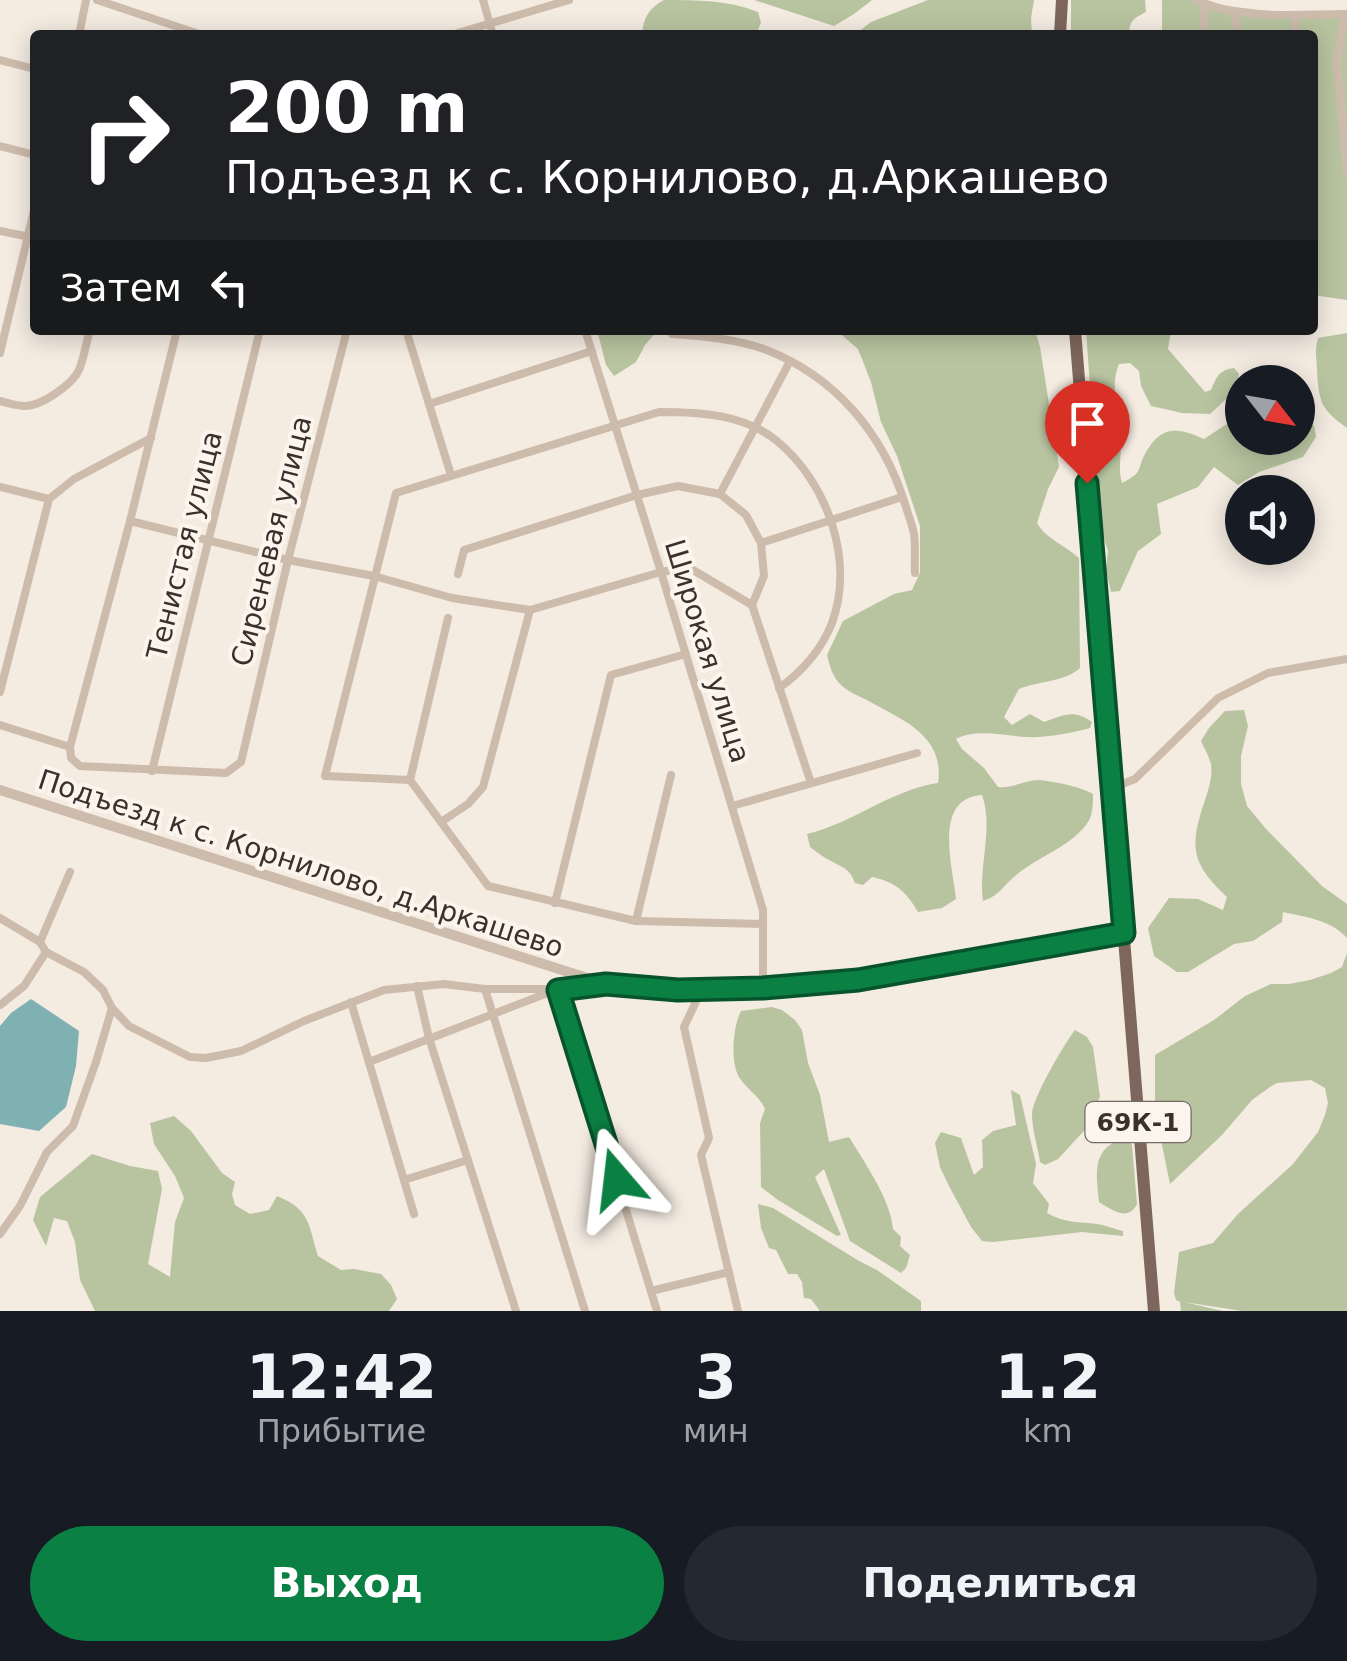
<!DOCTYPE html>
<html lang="ru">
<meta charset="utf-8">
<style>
:root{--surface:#171b24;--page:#242831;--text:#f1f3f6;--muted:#9ea1a6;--accent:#0b8043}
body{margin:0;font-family:"DejaVu Sans",sans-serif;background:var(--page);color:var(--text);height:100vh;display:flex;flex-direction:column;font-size:38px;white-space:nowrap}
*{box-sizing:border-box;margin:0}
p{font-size:32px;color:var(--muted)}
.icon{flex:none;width:55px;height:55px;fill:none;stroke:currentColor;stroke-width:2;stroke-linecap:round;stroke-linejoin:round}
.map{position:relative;height:1311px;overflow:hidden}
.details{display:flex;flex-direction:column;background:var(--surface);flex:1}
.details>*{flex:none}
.top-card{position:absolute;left:30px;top:30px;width:1288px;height:305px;border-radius:10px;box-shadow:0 5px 25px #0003;background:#202124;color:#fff;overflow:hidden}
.needle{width:65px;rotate:121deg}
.buttons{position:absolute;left:1225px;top:365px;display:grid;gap:20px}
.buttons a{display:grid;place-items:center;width:90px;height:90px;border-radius:50%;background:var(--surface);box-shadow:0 5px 25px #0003;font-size:50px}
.pin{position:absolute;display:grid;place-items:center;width:85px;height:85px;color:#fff;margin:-102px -42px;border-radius:50% 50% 50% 0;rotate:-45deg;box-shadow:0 0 10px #0007}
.pin .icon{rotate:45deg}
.me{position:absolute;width:110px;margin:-55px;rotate:343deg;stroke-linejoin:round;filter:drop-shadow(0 0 8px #0008)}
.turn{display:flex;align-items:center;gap:35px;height:210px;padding:0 30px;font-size:45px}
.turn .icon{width:130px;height:130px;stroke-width:2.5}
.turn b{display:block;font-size:70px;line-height:85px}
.then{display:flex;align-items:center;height:95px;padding:0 30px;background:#0003;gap:20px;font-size:38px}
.eta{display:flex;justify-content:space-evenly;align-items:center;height:170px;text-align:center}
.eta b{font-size:60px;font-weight:600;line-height:70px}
.button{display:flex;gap:20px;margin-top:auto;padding:20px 30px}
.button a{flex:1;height:115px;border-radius:60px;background:var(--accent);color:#fff;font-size:40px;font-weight:600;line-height:115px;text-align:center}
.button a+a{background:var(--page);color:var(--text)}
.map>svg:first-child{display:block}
.green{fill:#b8c4a0}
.water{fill:#7fb0b2}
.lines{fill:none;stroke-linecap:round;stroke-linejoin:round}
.minor{stroke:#cdbbac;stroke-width:8}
.tertiary{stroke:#cdbbac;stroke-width:10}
.primary{stroke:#7d675c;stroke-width:12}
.route-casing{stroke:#07532c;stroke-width:25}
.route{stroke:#0b8043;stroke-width:18}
.labels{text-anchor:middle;stroke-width:8;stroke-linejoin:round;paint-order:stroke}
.shield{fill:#fbf5ee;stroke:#756b66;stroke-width:2.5}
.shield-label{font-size:25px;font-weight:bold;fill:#3b302b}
.street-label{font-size:28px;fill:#3b302b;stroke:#fbf5ee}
</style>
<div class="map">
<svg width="1347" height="1311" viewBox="0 0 1347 1311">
<rect width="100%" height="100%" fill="#f4ebe1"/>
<g class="green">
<path d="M664,0C697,0 728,0 758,12L761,23L756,34L770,35H642C643,18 649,8 664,0Z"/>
<path d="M754,0H872L854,14L834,26Z"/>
<path d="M928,0H1034L1031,18L1032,35H854L871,22Z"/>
<path d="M1071,0H1145L1146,12C1134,18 1129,21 1129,35H1071Z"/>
<path d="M1162,0H1204L1218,5L1292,14L1347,12V300L1313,295L1312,35H1162Z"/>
<path d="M597,330H658L645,345L636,362L614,376L606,365Z"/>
<path d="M836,330H1035L1040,347L1059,467L1048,489L1037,523C1047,540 1065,545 1079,558L1080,668C1065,682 1038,681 1019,689L1004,717L1012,725L1030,714L1044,722C1065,715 1073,709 1092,722L1090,728C1072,733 1045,738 1027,737C1004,736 976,728 956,739L962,749L984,768L998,787C1012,789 1024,780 1038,780C1052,781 1082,787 1093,794C1093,805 1093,816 1086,825C1067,849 1036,857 1014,877C1001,888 1000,895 983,901C978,866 994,829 982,795C932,798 953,868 956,899L942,908L918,912C906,891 895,882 872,877L863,885L855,883C850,869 844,868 831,861C824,858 817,852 810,847L807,834C853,823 891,790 938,783C945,735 902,720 867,700C858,696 847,691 840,684C832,675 830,667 827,655L843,621L894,594L912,590L920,573V526L897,456L881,422L871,382L858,349Z"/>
<path d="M1086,330H1171L1168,349L1205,392L1211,390C1217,376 1219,370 1234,368L1239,374L1235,391L1210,414L1182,413L1151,406L1141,386L1139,371L1130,363L1119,364C1108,390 1122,416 1121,443C1121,458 1118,469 1122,483C1124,482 1135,476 1136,474C1140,470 1140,464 1143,458C1158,427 1174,425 1204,439L1242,414V438H1298V425H1314L1316,437L1303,457L1259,472L1238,485L1214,467L1198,487L1157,504L1161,534L1138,551L1120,591L1111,592L1106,570L1108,551L1100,525Z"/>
<path d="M1347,333V428C1321,409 1319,403 1317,371C1317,357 1314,353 1318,338Z"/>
<path d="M1244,710L1248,726L1241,756V784L1247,806L1266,829L1322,886L1347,904V938C1331,920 1306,917 1283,912L1282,922L1253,941L1234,944L1188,972H1177L1154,956L1148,928L1169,898L1198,899L1223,910L1227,897C1192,864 1189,848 1204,803C1208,791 1213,777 1211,764C1209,756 1204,748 1201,741L1209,728L1225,711Z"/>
<path d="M1347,953V1311H1242L1184,1302L1223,1311H1181L1180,1302L1176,1300L1174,1293L1179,1252L1213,1243L1238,1214L1293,1164L1318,1132L1325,1115L1328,1103L1325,1088L1311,1080L1277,1083L1270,1087L1252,1100L1222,1135L1170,1184L1162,1145L1160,1118L1155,1105V1055L1214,1020L1245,996L1271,984H1289L1310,980L1331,973L1342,967Z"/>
<path d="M772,1007L782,1010L795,1020L802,1030L808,1063L820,1095L829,1142L849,1137C864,1162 891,1200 893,1229L901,1237L900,1246L910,1255L906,1268L901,1273L850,1241L824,1169L815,1177L841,1235L837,1236L778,1200L761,1187L760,1123L765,1109C759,1095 747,1090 739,1077C730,1062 733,1026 741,1011Z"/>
<path d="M1075,1030L1087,1037L1093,1047L1100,1097L1093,1111V1121L1058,1159L1045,1165L1040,1162C1038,1147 1032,1130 1032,1114C1032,1099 1064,1044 1075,1030Z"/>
<path d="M1011,1090L1020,1095L1036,1164L1033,1183L1049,1204L1047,1213C1064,1223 1079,1222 1097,1224C1105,1225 1115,1229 1123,1231V1236L1082,1232L993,1242L982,1241L971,1227L949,1186L940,1167L935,1143L941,1132L961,1138L974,1175L983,1167L982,1140L993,1131L1016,1125Z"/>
<path d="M174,1116L191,1131L222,1173L235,1182L232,1194L235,1205L250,1214L269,1210L277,1196C311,1210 308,1224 318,1256L341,1270L354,1269L381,1274L391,1285L397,1299L389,1311H95L80,1280L75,1242L67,1221L54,1218L46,1246L33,1220L40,1197L92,1154L130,1166L158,1171L162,1189L148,1264L170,1277L175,1222L184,1198L175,1176L154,1144L150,1123Z"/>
<path d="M1127,1136L1132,1145L1137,1204C1128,1222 1112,1210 1099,1202C1096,1170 1091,1149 1127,1136Z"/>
<path d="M758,1204L773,1208L859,1261L877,1270L921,1301V1311H820L811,1299L804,1298L802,1282L797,1274H788L776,1250L769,1248L761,1228Z"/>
</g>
<path class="water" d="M31,999L79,1031L76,1066L66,1107L39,1131L0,1124V1026L11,1013Z"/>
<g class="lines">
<g class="minor">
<path d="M97,0L202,35"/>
<path d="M483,0L493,35"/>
<path d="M1196,0C1244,21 1296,14 1347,14"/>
<path d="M1204,3V35"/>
<path d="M1233,12L1240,35"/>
<path d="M1344,14L1337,63L1347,173"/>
<path d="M79,35L86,0"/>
<path d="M451,35L569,0"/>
<path d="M1294,35L1296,16"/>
<path d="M0,60L35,69"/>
<path d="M0,146L35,155"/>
<path d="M0,231L35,238"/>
<path d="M406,330L451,475"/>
<path d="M585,330L661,572L763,910V988"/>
<path d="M672,334C703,336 735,339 764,349C835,376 883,433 905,504C908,514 912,524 914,534C916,547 914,560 915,573"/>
<path d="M0,353L35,206"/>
<path d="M0,401C8,403 17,406 25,406C41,406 72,385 79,370C84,358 86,343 90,330"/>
<path d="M429,404L592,351"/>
<path d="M0,487L49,499L74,479L151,438"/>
<path d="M720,494L790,361"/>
<path d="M130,521L288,560L374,576L452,598L530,610"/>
<path d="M761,543L902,497"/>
<path d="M458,574L464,550L637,495L678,486L720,494L746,515L761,543L764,576L752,605"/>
<path d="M0,692L49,499"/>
<path d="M0,725L70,747L71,758L80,766L226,773L241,762L288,560L347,330"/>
<path d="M70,747L130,521L177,330"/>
<path d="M152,771L260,330"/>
<path d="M410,780L448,618"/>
<path d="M1112,788L1135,779L1218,698L1268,673L1347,659"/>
<path d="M732,806L917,753"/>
<path d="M441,822L468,804L483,787L530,610L661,572L688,567L752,605L811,783"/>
<path d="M555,903L611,675L686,654"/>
<path d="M0,918L40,942L46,952L84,972L103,990L112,1008L129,1026L190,1057L206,1058L241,1051L304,1021L384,990L444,984L485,989H558L601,984"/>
<path d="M636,921L671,775"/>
<path d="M763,924L636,921L488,886L410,780L325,776L396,493L659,412C700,412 744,414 777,441C827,482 855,560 832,623C822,649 802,672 779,688"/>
<path d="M40,942L70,872"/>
<path d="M417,986L429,1038L516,1311"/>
<path d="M485,989L585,1311"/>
<path d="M702,989L684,1027L709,1138L701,1155L738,1311"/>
<path d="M351,1002L414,1214"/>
<path d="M0,1005L24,986L46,952"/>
<path d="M369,1062L558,989L657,1311"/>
<path d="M404,1180L468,1160"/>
<path d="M0,1234L20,1206L47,1152L73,1126L96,1062L112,1008"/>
<path d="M651,1291L729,1272"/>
</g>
<path class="tertiary" d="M0,790L606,984C690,991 775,992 859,980C947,968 1035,948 1124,933"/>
<g class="primary">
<path d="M1060,35L1062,0"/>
<path d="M1075,330L1154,1311"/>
</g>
</g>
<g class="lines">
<g class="route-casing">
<path id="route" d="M617,1179L558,990L606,984L678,990L763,988L858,980L1124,933L1087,483"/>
</g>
<use href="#route" class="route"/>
</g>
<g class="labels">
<rect class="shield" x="1085.5" y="1102" width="105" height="40" rx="8"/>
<g class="shield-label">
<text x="1138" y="1131">69К-1</text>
</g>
<g class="street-label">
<text transform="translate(271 541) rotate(-76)" y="10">Сиреневая улица</text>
<text transform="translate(184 545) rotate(-76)" y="10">Тенистая улица</text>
<text transform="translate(708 651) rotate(73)" y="10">Широкая улица</text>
<text transform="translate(301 863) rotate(18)" y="10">Подъезд к с. Корнилово, д.Аркашево</text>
</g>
</g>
</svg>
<div class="buttons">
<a><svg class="needle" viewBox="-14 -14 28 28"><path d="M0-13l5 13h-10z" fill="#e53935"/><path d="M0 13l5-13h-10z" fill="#9ea1a6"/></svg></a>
<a><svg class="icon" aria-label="sound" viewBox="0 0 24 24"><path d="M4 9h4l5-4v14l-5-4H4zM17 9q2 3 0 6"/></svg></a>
</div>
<div class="pin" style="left:1087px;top:483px;background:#d93025"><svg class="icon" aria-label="arrive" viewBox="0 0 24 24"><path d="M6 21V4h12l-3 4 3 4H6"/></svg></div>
<svg class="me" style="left:617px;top:1179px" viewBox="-20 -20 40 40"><path d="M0-17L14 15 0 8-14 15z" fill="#0b8043" stroke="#fff" stroke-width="4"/></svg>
<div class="top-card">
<div class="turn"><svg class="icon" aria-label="right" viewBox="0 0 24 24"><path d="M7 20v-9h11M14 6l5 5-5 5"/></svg><div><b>200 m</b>Подъезд к с. Корнилово, д.Аркашево</div></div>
<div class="then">Затем<svg class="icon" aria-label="left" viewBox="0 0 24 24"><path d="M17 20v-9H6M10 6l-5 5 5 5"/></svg></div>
</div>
</div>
<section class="details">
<div class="eta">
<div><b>12:42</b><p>Прибытие</p></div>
<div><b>3</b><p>мин</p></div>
<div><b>1.2</b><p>km</p></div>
</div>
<div class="button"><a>Выход</a><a>Поделиться</a></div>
</section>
